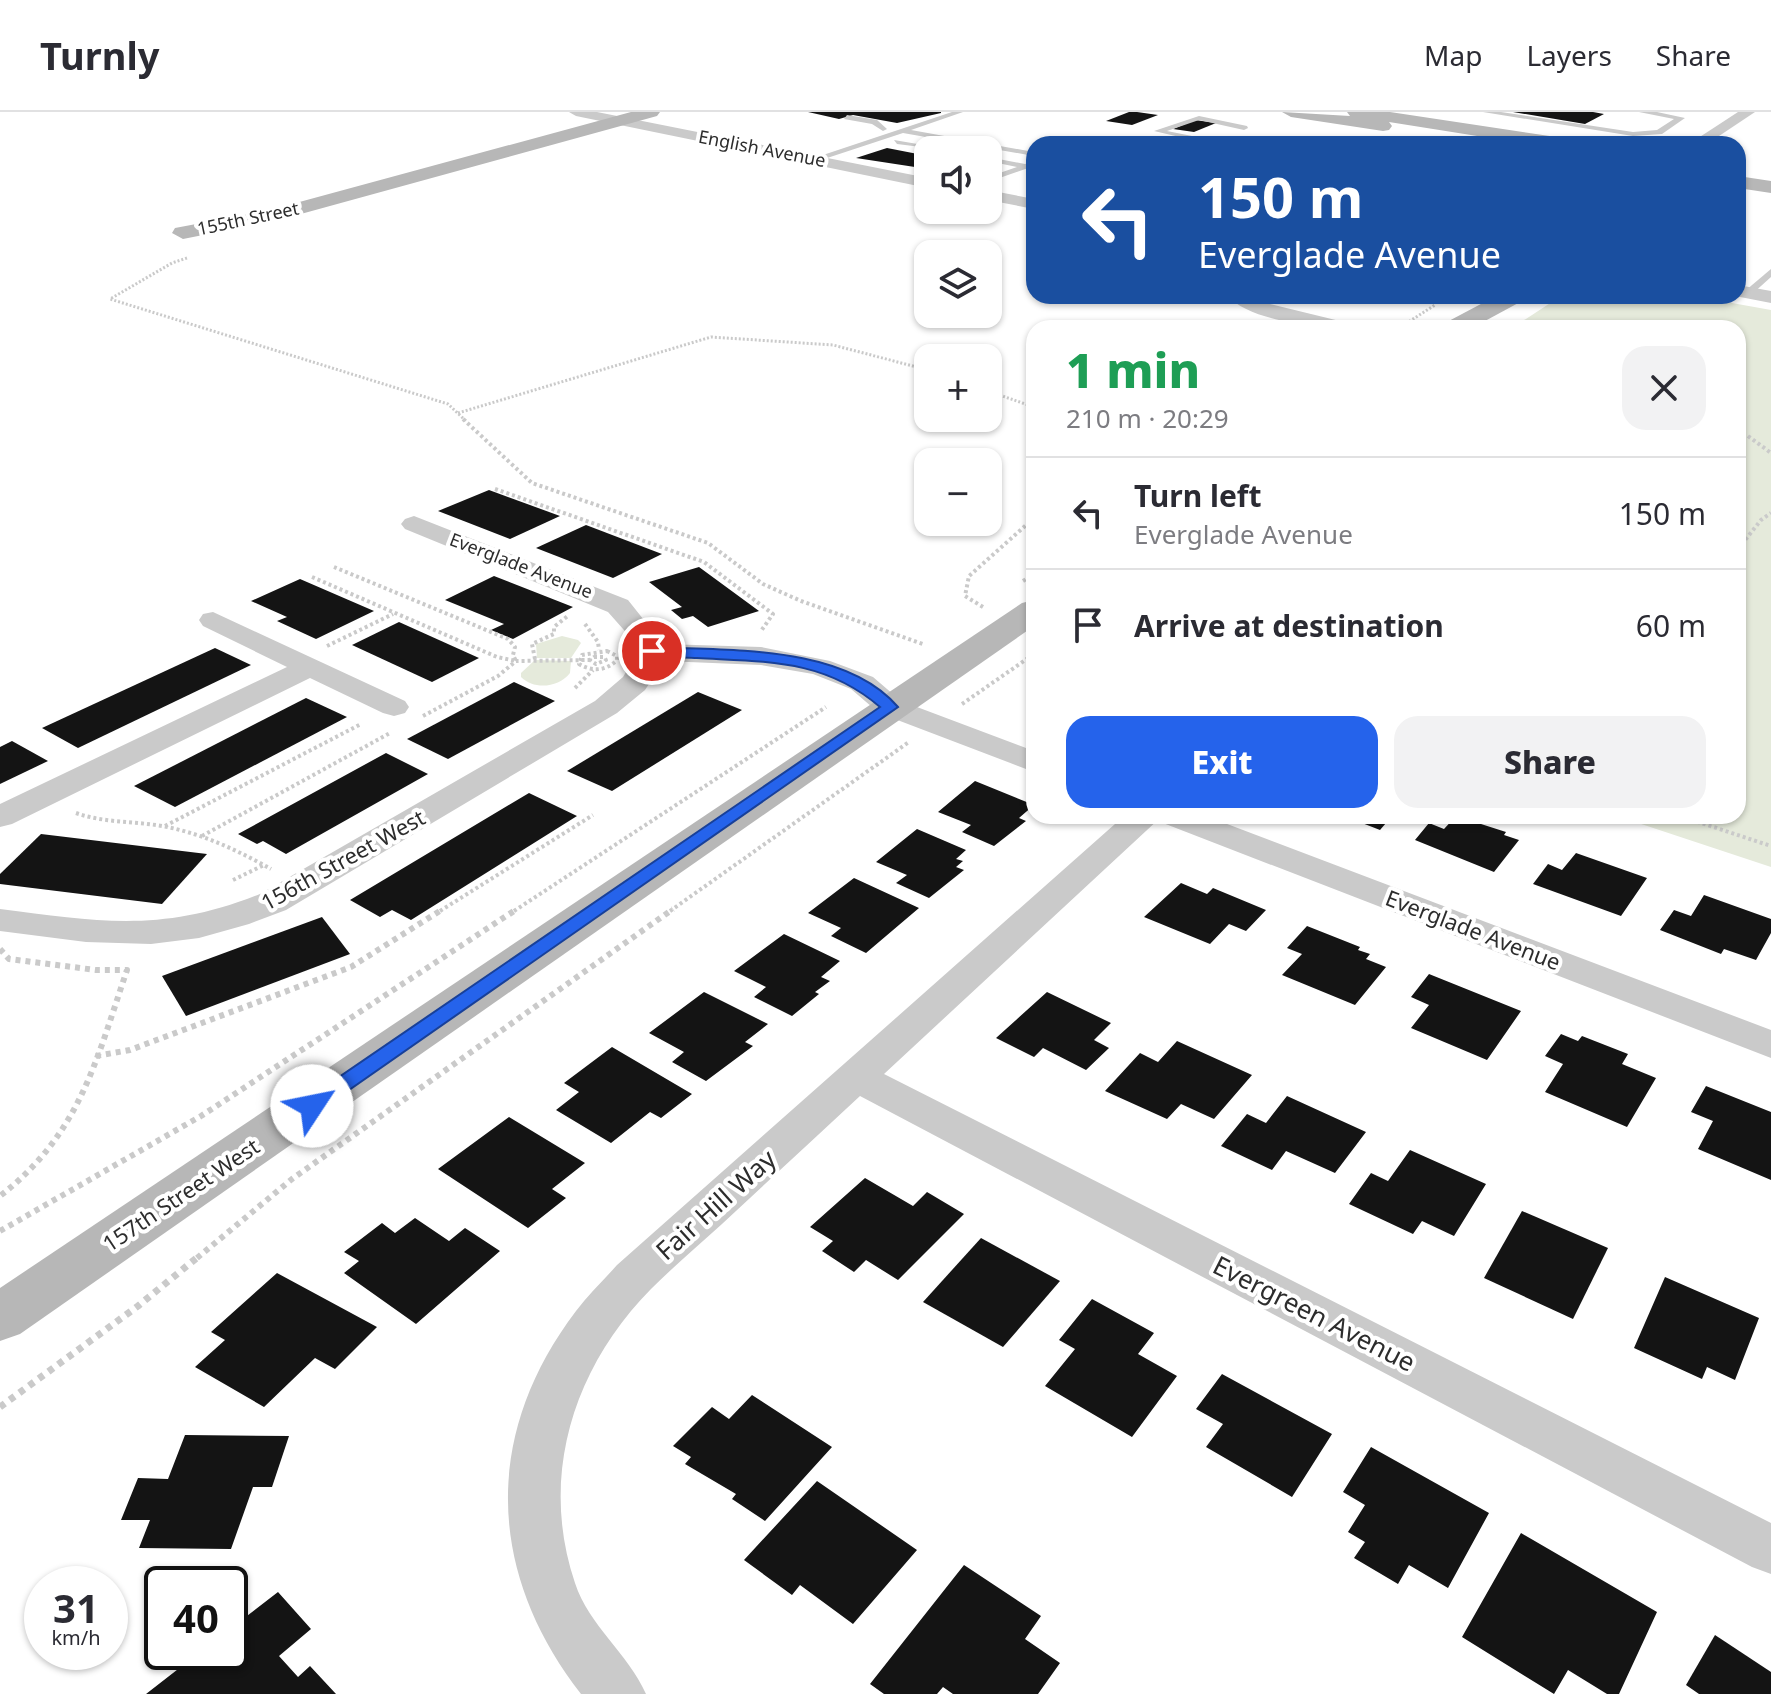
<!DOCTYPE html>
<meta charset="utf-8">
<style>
:root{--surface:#fff;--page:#f2f2f3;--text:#2b2b33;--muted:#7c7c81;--line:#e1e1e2;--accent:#2563eb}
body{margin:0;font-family:"Noto Sans",sans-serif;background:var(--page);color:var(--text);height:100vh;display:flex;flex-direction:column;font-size:30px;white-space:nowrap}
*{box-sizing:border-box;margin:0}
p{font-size:26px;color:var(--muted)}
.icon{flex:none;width:44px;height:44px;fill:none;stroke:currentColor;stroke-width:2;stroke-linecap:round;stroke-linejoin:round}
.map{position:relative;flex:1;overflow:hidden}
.details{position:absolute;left:1026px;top:208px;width:720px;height:504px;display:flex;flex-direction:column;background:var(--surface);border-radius:24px;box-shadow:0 2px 6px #0004}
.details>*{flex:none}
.banner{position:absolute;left:1026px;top:24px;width:720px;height:168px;border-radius:24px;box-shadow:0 2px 6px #0004;background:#1a4fa0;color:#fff;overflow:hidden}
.fabs{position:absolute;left:914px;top:24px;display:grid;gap:16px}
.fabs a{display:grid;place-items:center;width:88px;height:88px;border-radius:16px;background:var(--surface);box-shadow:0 2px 6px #0004;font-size:40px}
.speed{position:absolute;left:24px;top:1454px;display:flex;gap:16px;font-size:40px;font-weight:700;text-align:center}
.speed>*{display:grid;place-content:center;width:104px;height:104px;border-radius:50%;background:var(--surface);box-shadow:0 2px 6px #0004;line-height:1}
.speed small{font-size:20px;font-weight:400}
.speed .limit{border:4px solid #111;border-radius:12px;background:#fff;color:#111}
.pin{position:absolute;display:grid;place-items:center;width:68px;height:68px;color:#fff;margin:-34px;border:4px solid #fff;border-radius:50%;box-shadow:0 2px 8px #0007}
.me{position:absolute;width:88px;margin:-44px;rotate:56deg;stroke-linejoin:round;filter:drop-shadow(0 0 6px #0008)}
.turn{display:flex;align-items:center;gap:28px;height:168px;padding:0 40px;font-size:36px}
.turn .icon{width:104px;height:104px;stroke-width:2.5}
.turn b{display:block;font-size:56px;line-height:68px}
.round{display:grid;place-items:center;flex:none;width:84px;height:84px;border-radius:24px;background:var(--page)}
.headline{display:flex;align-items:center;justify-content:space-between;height:136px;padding:0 40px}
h1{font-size:48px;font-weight:800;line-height:60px;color:#1e9e55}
.action{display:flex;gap:16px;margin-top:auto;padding:16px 40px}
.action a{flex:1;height:92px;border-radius:24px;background:var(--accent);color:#fff;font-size:32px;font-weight:800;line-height:92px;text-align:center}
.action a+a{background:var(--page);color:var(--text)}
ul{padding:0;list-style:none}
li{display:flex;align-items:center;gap:24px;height:112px;padding:0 40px;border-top:2px solid var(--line)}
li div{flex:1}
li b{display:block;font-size:30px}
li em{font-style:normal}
header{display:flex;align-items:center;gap:48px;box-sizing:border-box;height:112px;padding:0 40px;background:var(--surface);border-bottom:2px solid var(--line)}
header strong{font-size:38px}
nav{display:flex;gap:44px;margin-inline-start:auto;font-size:28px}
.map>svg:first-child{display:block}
.green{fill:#e5eadb}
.building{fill:#141414}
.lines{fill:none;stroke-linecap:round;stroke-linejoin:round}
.path-far3{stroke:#cacaca;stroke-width:3;stroke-dasharray:2 2;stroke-linecap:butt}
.path-far2{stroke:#cacaca;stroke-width:4;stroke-dasharray:3 3;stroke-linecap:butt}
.path-far1{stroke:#cacaca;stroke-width:6;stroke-dasharray:5 5;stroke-linecap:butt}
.path{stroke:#cacaca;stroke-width:7;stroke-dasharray:6 6;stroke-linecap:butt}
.lane{fill:#cacaca;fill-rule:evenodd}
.street{fill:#cacaca;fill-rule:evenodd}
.secondary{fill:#b7b7b7;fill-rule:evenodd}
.route{fill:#2563eb;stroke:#184099;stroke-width:2}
.labels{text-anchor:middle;stroke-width:8;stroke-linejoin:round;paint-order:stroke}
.far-street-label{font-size:18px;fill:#2d2d2d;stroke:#fff}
.street-label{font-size:22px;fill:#2d2d2d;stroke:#fff}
.near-street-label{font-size:26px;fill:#2d2d2d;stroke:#fff}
</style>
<header>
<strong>Turnly</strong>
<nav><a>Map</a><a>Layers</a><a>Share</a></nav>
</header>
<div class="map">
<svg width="1771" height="1582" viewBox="0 0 1771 1582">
<rect width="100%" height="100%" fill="#fff"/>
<g class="green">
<path d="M1561,184H1693L1771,198V755L1617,704H1738V216H1512Z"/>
<path d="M562,524L578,528L581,531L571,546H537L536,532Z"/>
<path d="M535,548L571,549L570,561C558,576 534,578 521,565V561Z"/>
</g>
<g class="building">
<path d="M808,0H941V1L897,11L853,3L839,7Z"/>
<path d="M1129,0H1137L1158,3L1132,13L1106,9Z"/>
<path d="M1513,0H1593L1604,2L1585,12Z"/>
<path d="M1195,8L1216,11L1194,20L1173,17Z"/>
<path d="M1145,25L1182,30V32H1129Z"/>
<path d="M887,36L928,44V57L856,46Z"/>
<path d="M489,378L560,404L510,427L438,399Z"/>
<path d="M586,413L662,442L613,466L536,436Z"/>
<path d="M699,455L759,499L708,515L693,504L682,507L671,498L682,495L649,470Z"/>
<path d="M494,464L573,495L513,527L491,518L504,512L445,488Z"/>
<path d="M300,467L374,499L316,527L277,509L287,505L251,489Z"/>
<path d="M399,510L479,546L432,570L352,533Z"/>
<path d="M215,536L251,553L78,636L42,616Z"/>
<path d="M514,570L555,589L448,647L407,627Z"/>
<path d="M698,580L742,598L612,679L567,659Z"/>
<path d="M306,586L347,605L175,695L134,674Z"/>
<path d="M12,629L48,649L0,672V635Z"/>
<path d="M386,641L428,662L286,742L263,729L257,732L238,722Z"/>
<path d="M975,669L1034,693L1019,706L1026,709L994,734L962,720L971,713L938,700Z"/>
<path d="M529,681L577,704L411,808L392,798L380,805L350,788Z"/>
<path d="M1344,704H1392L1380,718Z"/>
<path d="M1456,704L1506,720L1504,723L1519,728L1494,760L1415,728L1429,711L1444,717Z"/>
<path d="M917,717L966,738L956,747L963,749L956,755L964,758L929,786L896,771L907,763L876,750Z"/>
<path d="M41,722L207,742L162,792L0,772V762Z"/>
<path d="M1576,741L1647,766L1621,804L1533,772L1548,752L1562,758Z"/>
<path d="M854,766L919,796L866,841L831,824L841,816L808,801Z"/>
<path d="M1181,771L1207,782L1213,776L1266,798L1246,819L1229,812L1210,832L1144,805Z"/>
<path d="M1704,783L1771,807V821L1756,848L1724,837L1721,842L1660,818L1674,798L1691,804Z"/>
<path d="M322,805L350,842L186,904L162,864Z"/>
<path d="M1307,814L1360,835L1358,838L1370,842L1366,847L1386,855L1355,893L1282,863L1302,842L1287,836Z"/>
<path d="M784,822L840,849L821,865L830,869L815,880L819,882L792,904L754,885L766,875L734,859Z"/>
<path d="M1429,862L1521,899L1487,948L1411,916L1429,893L1411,885Z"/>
<path d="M704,880L768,912L745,930L753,934L706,969L672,950L684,940L649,921Z"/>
<path d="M1047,880L1111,911L1094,928L1109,936L1086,958L1043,936L1034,945L996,926Z"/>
<path d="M1561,922L1578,929L1582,924L1628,942L1622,952L1656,966L1627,1015L1545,980L1563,952L1545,944Z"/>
<path d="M1177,929L1252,963L1214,1007L1181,992L1167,1007L1105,979L1140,941L1158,950Z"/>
<path d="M612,935L692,982L661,1006L650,1000L611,1031L556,998L579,980L564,971Z"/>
<path d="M1706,974L1771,1000V1068L1698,1037L1713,1009L1691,1000Z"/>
<path d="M1287,984L1366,1020L1335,1061L1286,1039L1272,1058L1221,1034L1247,1002L1266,1011Z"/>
<path d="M509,1005L585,1051L552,1077L566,1086L528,1116L438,1057Z"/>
<path d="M1410,1038L1486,1072L1454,1124L1422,1109L1413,1122L1349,1092L1371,1061L1388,1069Z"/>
<path d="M865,1066L913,1094L927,1080L964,1102L898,1168L866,1148L854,1160L822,1139L833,1129L810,1115Z"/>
<path d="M1522,1099L1608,1136L1573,1207L1484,1166Z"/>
<path d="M415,1106L449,1129L465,1116L500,1139L416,1212L344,1161L359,1149L344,1140L382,1111L395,1121Z"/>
<path d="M981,1126L1060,1169L1003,1235L923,1190Z"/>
<path d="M277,1161L377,1215L335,1257L315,1246L264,1295L195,1255L225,1228L211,1220Z"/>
<path d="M1665,1165L1759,1206L1735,1268L1707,1255L1702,1267L1634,1236Z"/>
<path d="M1092,1187L1154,1221L1138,1242L1177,1264L1132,1325L1045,1274L1075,1237L1059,1228Z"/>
<path d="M1222,1262L1332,1322L1292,1385L1206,1335L1223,1312L1196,1297Z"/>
<path d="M752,1283L832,1335L765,1409L732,1387L736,1382L685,1352L691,1345L673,1334L712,1295L729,1307Z"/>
<path d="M185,1323L289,1324L272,1375H253L231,1437L139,1436L150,1408H121L138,1366L168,1367Z"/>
<path d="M1371,1335L1489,1401L1448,1476L1409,1453L1398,1472L1354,1446L1365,1430L1348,1420L1365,1393L1343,1380Z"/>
<path d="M817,1369L917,1438L853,1512L800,1473L792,1483L744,1448Z"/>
<path d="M1521,1421L1657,1500L1619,1582H1607L1568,1558L1554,1582L1462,1525Z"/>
<path d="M964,1453L1041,1504L1025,1527L1060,1551L1038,1582H953L943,1575L937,1582H884L870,1572Z"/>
<path d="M278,1480L311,1517L279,1544L298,1565L310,1554L336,1582H146L200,1540H230V1517Z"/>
<path d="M1715,1523L1771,1560V1582H1699L1686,1573Z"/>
</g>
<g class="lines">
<g class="path-far3">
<path d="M187,146L172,151L110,187L448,292L466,309"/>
<path d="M1542,190L1552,184"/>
<path d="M1399,216L1435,193"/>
<path d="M988,279L1034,295"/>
<path d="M458,301L711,225L833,233L928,258"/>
</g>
<g class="path-far2">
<path d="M463,307L532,371L708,431L763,472L801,489L923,532"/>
<path d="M1748,324L1771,341"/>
<path d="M495,377L704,450L773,502L761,519"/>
<path d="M1738,437L1761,408L1771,401"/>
<path d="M312,465L497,545L516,549L513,543L515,535L508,527L334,455"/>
<path d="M1023,469L1034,462"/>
<path d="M983,495L965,484L969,464L1034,406"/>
<path d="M585,512L598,530L599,538"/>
<path d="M327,534L393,502"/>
<path d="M607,539L617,544V548C606,559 592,560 579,552L582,543Z"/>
<path d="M594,545H604L606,548L596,552L590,548Z"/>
<path d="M535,547L532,532L554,522V515L569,503"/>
<path d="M575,576L593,558"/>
<path d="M962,592L1034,542"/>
<path d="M423,604L498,564L516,549L590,548"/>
<path d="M76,701C104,711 133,709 162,714C201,721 237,738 271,757"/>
<path d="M1680,704L1771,734"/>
<path d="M165,714L361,612"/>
<path d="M202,724L390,621"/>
<path d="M233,768L264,753"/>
<path d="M440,799L593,703"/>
<path d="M514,799L826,595"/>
<path d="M670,799L909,630"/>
</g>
<g class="path-far1">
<path d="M0,837L9,847L96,858H127C96,949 80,1022 0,1084"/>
<path d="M96,944L130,938L351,855L443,797"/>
<path d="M0,1119L201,1004L517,797"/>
<path d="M197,1146L292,1067L673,797"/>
</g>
<path class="path" d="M0,1295L138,1194L199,1144"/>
<g class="lane">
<path d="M952,0H963L911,18L1034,40V44L903,21L815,50L808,48Z"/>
<path d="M1483,0H1501L1633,20L1657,18L1674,7L1639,0H1657L1685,6L1662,22L1633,24Z"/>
<path d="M847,3L877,8L887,17L883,19L872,12L844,7Z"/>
<path d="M1199,4L1247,14L1248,16L1244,18L1199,8L1167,19L1212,28L1210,32L1154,19Z"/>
<path d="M1325,27L1361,30L1365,32L1322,31Z"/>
<path d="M894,28L941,36L945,38L897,32Z"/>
<path d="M988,45L1025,52L1034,49V54L988,70V65L1017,55L988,49Z"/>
<path d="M1771,157V165L1751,183H1745V179Z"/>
</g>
<g class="street">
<path d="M569,0H597L928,66V76L576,4Z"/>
<path d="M1738,0H1755L1707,32H1689Z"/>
<path d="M988,78L1034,87V97L988,88Z"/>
<path d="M1738,173L1771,179V191L1735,184H1738Z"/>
<path d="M1228,184H1252L1262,190L1352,212L1355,216C1323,216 1250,210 1228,184Z"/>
<path d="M414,404L628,488L663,532L761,535L830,549L873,565L901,589L1034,639V660L879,601L851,577L813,562L761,553L664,549L645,578L617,601L286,798L249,812L199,826L151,832L86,830L0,819V797C100,810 163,821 260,782L595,589L623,565L638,540L631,526L608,500L405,417L401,412L405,407Z"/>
<path d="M213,500L405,589L409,595L405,601L394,604L383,601L310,566L12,712L0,715V692L287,555L203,514L199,508L203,502Z"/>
<path d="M1124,704H1206L1771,918V946L1163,711L1160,706L884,962L1771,1411V1462L1752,1455L860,984C814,1027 768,1069 722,1112C698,1134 673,1155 651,1177C573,1256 539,1365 575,1471C589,1514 628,1541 646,1582H581C487,1461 482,1323 576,1199C588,1183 603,1169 617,1153Z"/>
</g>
<g class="secondary">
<path d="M631,0H660L657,4L279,108L183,127L172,121L175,116L270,98Z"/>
<path d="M1282,0L1350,4L1347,0H1390L1563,26L1572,32H1528L1389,10L1392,14L1389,18L1383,19L1291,5Z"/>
<path d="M1738,64L1771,69V81L1738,76Z"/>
<path d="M1496,184H1526L1522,189L1472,216H1442L1445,211Z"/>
<path d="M1034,488V514L20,1222L0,1229V1176L1022,491Z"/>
</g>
</g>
<path class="route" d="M652,535C728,539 844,532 898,595L319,999H304L301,994L304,989L880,595C824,547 767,550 697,546C681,545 663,546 647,542V536Z"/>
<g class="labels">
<g class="far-street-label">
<text transform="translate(762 37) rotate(11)" y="6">English Avenue</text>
<text transform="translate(248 107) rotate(-12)" y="6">155th Street</text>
<text transform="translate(521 454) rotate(21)" y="6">Everglade Avenue</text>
</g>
<g class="street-label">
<text transform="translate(343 748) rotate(-29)" y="8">156th Street West</text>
<text transform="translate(1473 818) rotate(21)" y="8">Everglade Avenue</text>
<text transform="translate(181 1083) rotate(-34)" y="8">157th Street West</text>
</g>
<g class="near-street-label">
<text transform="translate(716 1093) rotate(-42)" y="9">Fair Hill Way</text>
<text transform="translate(1314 1202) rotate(27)" y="9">Evergreen Avenue</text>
</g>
</g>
</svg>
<div class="fabs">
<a><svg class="icon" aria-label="sound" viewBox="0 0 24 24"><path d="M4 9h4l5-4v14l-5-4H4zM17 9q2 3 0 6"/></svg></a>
<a><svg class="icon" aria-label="layers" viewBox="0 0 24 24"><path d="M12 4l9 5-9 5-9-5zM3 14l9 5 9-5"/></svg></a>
<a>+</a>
<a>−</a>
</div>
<div class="speed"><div>31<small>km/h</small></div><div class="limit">40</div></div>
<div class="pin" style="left:652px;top:539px;background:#d93025"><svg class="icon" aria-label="arrive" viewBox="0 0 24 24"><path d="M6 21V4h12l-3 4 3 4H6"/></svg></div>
<svg class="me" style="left:312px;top:994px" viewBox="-20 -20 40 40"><circle r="19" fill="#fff"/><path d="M0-13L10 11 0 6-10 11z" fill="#2563eb"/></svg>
<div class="banner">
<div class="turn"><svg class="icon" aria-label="left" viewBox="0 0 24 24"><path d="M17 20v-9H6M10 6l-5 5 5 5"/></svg><div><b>150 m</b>Everglade Avenue</div></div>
</div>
<section class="details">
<div class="headline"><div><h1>1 min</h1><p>210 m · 20:29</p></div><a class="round"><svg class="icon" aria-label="close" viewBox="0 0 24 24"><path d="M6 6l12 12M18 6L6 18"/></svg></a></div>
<ul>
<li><svg class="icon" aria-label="left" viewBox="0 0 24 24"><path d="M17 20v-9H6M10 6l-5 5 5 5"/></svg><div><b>Turn left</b><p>Everglade Avenue</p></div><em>150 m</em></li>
<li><svg class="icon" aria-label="arrive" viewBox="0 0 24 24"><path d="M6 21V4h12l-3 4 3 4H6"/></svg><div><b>Arrive at destination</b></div><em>60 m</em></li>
</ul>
<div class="action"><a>Exit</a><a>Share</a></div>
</section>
</div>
